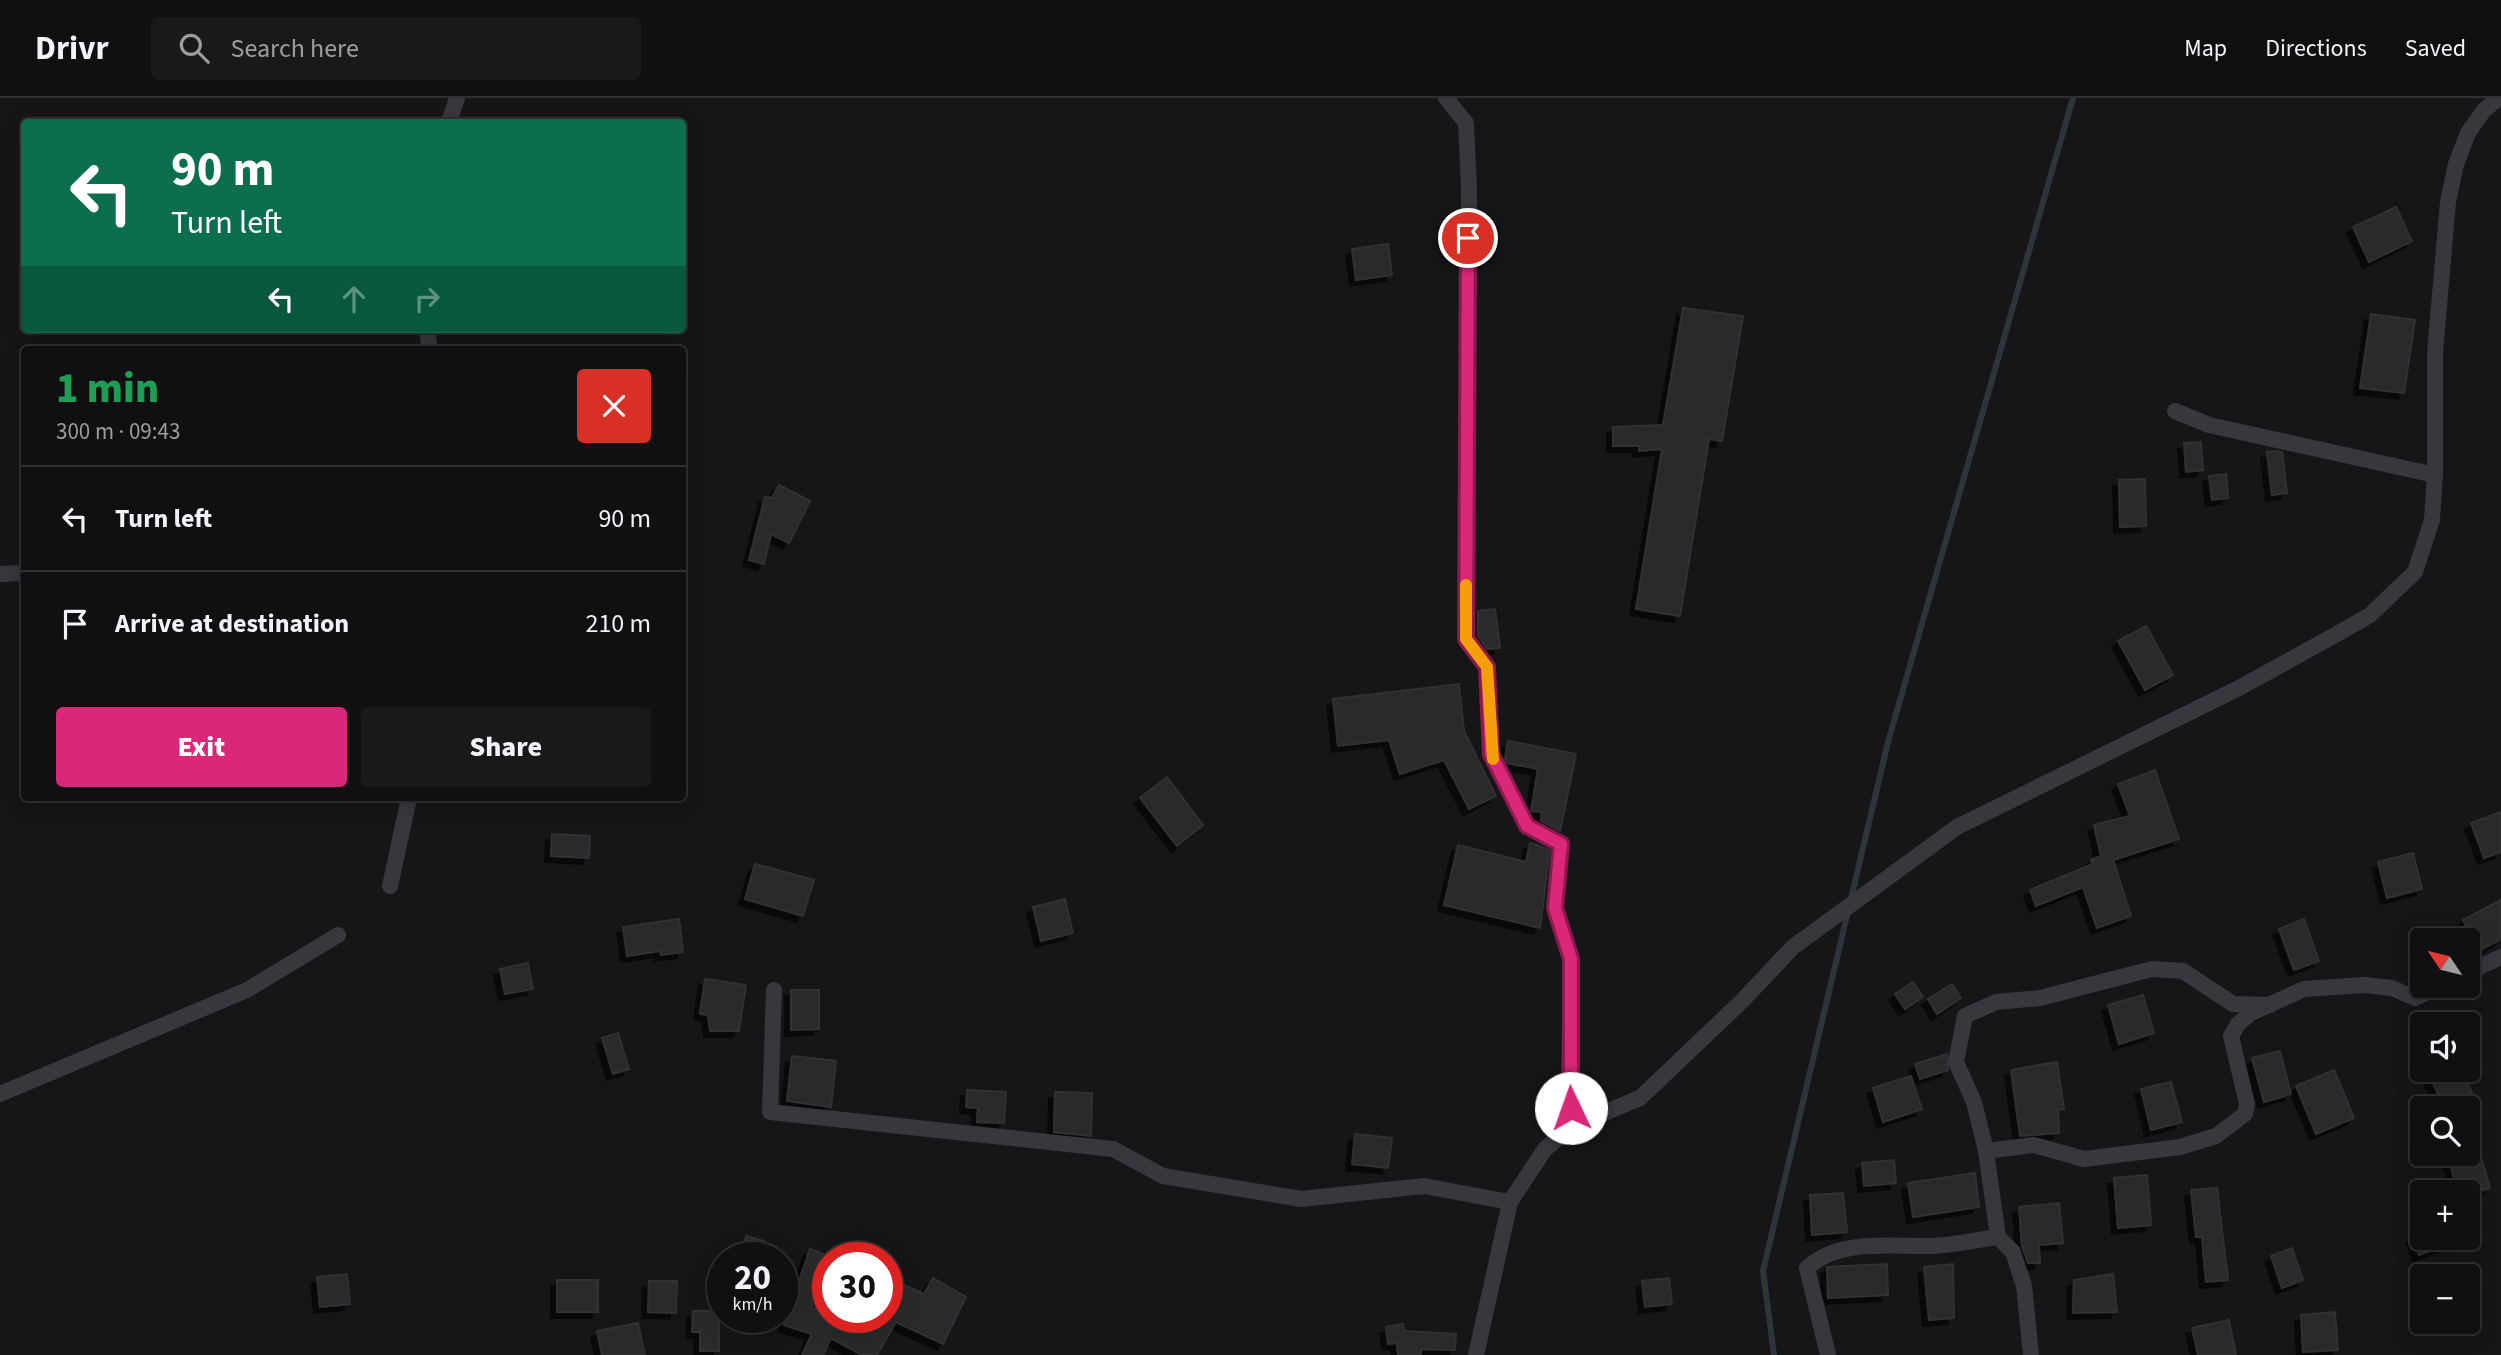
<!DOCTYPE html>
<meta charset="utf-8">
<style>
:root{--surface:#101012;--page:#19191b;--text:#f1f3f6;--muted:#9c9d9f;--line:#303032;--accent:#db2777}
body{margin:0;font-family:"Source Sans 3",sans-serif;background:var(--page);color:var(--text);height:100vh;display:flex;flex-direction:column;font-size:26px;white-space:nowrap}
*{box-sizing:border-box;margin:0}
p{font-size:23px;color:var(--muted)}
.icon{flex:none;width:38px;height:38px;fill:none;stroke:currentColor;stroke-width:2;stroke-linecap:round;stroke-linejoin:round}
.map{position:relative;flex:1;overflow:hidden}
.sheet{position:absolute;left:21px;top:248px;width:665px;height:455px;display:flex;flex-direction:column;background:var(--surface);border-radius:7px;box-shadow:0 4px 18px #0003,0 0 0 2px var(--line)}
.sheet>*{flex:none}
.guide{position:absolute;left:21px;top:21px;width:665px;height:214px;border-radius:7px;box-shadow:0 4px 18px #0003,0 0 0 2px var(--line);background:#0b6e4f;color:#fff;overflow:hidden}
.needle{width:46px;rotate:305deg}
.fabs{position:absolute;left:2410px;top:830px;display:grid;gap:14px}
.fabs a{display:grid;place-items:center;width:70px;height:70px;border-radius:7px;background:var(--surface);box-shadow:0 4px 18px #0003,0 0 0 2px var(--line);font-size:35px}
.speed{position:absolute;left:707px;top:1144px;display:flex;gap:14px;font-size:35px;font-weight:700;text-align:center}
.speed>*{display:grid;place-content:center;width:91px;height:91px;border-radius:50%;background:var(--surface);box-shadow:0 4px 18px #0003,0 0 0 2px var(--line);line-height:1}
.speed small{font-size:18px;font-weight:400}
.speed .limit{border:10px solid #d22;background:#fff;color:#111}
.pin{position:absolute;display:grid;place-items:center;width:60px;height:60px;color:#fff;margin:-30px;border:4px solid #fff;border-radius:50%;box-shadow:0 2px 7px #0007}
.me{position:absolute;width:77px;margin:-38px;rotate:357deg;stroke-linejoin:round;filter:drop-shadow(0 0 5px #0008)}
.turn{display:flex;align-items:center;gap:24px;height:147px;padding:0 35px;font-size:32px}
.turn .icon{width:91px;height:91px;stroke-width:2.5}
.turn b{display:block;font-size:49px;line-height:60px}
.lanes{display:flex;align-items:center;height:66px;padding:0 35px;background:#0003;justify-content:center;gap:35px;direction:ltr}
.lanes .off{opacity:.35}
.round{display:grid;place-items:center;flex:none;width:74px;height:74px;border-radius:7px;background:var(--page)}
.headline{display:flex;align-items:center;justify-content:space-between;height:119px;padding:0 35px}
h1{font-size:42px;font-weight:800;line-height:52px;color:#1e9e55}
.button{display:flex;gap:14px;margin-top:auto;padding:14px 35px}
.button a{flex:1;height:80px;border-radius:7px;background:var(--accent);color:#fff;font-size:28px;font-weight:800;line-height:80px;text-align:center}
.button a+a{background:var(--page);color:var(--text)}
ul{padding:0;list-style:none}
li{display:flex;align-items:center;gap:21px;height:105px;padding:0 35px;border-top:2px solid var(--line)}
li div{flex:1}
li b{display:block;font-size:26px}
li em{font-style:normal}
header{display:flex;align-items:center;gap:42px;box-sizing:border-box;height:98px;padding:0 35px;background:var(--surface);border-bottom:2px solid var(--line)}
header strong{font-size:33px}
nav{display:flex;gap:38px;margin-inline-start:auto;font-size:24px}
.search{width:490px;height:63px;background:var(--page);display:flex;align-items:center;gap:18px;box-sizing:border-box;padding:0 24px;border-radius:7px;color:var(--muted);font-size:26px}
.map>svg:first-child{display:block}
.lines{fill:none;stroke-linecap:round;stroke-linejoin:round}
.stream{stroke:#2c353c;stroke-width:6}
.building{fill:#29292c;stroke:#303034;stroke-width:2;filter:url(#shadow)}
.minor{stroke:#37383d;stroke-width:16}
.route-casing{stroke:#8e194d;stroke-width:18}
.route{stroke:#db2777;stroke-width:12}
.slow{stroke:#f59e0b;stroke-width:12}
</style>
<header>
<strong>Drivr</strong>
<div class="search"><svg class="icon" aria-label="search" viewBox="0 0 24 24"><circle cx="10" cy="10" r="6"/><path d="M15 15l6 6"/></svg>Search here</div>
<nav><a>Map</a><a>Directions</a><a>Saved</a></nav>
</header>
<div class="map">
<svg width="2501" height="1257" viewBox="0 0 2501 1257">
<defs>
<filter id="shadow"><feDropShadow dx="-6" dy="6" stdDeviation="0" flood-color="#0009"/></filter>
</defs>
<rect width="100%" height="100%" fill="#161618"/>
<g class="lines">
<path class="stream" d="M1774,1257L1763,1173L1888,644L2073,0"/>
</g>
<g class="building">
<path d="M2396,109L2412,143L2369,164L2353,129Z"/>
<path d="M1388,146L1392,177L1356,182L1352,151Z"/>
<path d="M1683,210L1743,218L1722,343L1709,341L1680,518L1636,511L1662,351L1639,353V348H1613V329L1663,327Z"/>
<path d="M2371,216L2415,222L2404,295L2360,290Z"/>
<path d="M2201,344L2203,372L2186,374L2184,345Z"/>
<path d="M2276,353L2282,354L2287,395L2272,397L2267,354Z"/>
<path d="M2226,376L2228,400L2212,402L2209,378Z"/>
<path d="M2145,381L2146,428L2120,429L2119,382Z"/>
<path d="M779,387L810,403L789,445L771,436L764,466L749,462L765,399L772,400Z"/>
<path d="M1495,511L1500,550L1487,551L1478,538V513Z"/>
<path d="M2146,528L2173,577L2145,592L2118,543Z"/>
<path d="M1459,586L1464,633L1496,698L1469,711L1444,662L1400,676L1389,642L1338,648L1333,601Z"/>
<path d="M1508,643L1576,656L1560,733L1541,723L1542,714L1531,713L1538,671L1507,665L1505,660Z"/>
<path d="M2155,672L2179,741L2113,762L2131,818L2097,830L2083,789L2036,808L2030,792L2093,766L2091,762L2101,758L2094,727L2130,718L2118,686Z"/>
<path d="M1167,679L1203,727L1177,748L1140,700Z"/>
<path d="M2501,714V754L2484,760L2471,725Z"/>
<path d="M552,736L590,738L589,760L551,758Z"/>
<path d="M1530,745L1550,752L1540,830L1444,807L1458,747L1526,764Z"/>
<path d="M2413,755L2422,791L2387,800L2378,764Z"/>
<path d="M755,766L814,782L803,818L745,801Z"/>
<path d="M1065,801L1073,835L1041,843L1033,809Z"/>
<path d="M2501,802V841L2479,853L2463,822Z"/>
<path d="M679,821L683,854L661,857L660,853L627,858L623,829Z"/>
<path d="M2304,821L2319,863L2294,872L2279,831Z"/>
<path d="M528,865L533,891L505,896L500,871Z"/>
<path d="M705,881L746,887L739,933H710L708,917L700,916Z"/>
<path d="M1913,884L1923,899L1905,911L1895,896Z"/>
<path d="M1952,886L1961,900L1937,916L1928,901Z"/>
<path d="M791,892H819V931L791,932Z"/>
<path d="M2143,897L2154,935L2119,946L2108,907Z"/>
<path d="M618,935L629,971L613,976L602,940Z"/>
<path d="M2280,953L2291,996L2264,1004L2252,960Z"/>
<path d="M1947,956L1948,972L1920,981L1915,966Z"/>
<path d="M792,958L836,963L831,1009L787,1003Z"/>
<path d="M2057,964L2064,1011L2058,1012L2059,1035L2020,1038L2011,972Z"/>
<path d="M2426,971H2461L2472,995L2444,1008Z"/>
<path d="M2334,972L2354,1020L2316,1036L2296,988Z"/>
<path d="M1911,978L1922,1011L1883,1024L1873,990Z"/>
<path d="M2171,984L2182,1024L2151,1032L2141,991Z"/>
<path d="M967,992L1006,994L1004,1025L977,1024L978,1010L966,1009Z"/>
<path d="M1055,994L1092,995L1091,1038L1054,1034Z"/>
<path d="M1355,1036L1392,1040L1388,1070L1352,1066Z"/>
<path d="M2447,1055H2480L2490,1090L2468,1096V1094H2458Z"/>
<path d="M1894,1062L1896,1085L1864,1088L1862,1065Z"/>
<path d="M1975,1075L1979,1109L1913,1119L1908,1085Z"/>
<path d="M2147,1077L2151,1127L2118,1130L2114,1080Z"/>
<path d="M2217,1090L2228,1182L2206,1184L2202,1139H2196L2191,1092Z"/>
<path d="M1843,1095L1847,1134L1812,1137L1810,1097Z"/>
<path d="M2059,1105L2063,1145L2039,1147L2040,1165H2028L2022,1148L2019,1109Z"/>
<path d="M746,1138L764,1143L760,1158L742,1154Z"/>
<path d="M2412,1139H2462V1141L2419,1157Z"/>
<path d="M2292,1150L2303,1182L2282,1190L2271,1158Z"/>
<path d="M810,1151L829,1158L811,1210L851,1227L855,1220H888L887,1179L924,1196L933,1180L966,1199L943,1246L896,1224L877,1257H862L831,1240L823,1257H802L812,1236L784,1227Z"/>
<path d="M1887,1166L1888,1197L1828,1200L1827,1169Z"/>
<path d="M1953,1166L1954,1220L1929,1222L1924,1169Z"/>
<path d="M347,1176L350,1206L320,1209L317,1179Z"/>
<path d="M2113,1176L2117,1214L2073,1215L2074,1182Z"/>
<path d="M1669,1180L1672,1206L1645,1209L1642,1183Z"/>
<rect x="557" y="1182" width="41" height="32"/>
<path d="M649,1183H677L676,1215L648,1214Z"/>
<path d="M693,1213H719V1253H700V1234H692Z"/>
<path d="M2335,1214L2338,1252L2303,1254L2301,1217Z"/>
<path d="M2229,1222L2236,1257H2198L2192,1230Z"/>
<path d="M638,1225L645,1257H602L597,1233Z"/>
<path d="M1403,1226L1404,1233L1456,1236L1455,1252L1421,1251V1257H1398L1397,1245L1388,1246L1386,1229Z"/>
</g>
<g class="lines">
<g class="minor">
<path d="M1446,0L1466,25L1469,90L1467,541L1487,569L1491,656L1527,728L1561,746L1555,810L1571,861L1569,991L1573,1028"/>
<path d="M449,24L457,0"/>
<path d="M427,231L430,252"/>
<path d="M2175,313L2209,327L2435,377"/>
<path d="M0,476L24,475"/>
<path d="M390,788L409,700"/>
<path d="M2468,874L2501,859"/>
<path d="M774,892L770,1014L1113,1051L1163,1078L1301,1101L1424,1088L1510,1104"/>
<path d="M0,996L247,892L338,837"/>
<path d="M1986,1053L2034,1047L2084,1061L2180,1049L2216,1038L2245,1016L2247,1006L2231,938L2238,926L2251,915L2304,891L2364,887L2392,890L2415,900L2441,887"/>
<path d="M1476,1257L1510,1104L1545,1051L1573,1028L1640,1000L1741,904L1793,849L1957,729L2239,590L2337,536L2370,517L2415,474L2432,422L2435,377V255L2448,104L2456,66L2468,35L2484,12L2499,0"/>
<path d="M1828,1257L1807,1170C1840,1140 1890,1149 1932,1148C1954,1147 1976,1142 1998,1139"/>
<path d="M2031,1257L2024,1188L2013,1154L1998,1139L1986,1053L1974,1004L1956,964L1965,918L1996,904L2040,900L2152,871L2183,873L2233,906L2270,907"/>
</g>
</g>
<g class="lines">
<g class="route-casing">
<path id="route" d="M1468,140L1466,541L1487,569L1491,656L1527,728L1561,746L1555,810L1571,861V1010"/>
</g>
<use href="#route" class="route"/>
<path class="slow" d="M1466,487V541L1487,569L1493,661"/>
</g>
</svg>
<div class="fabs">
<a><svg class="needle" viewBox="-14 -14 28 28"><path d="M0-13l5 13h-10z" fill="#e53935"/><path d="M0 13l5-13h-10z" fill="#9c9d9f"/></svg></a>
<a><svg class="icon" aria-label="sound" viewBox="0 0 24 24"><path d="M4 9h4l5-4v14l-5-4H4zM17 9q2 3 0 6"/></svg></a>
<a><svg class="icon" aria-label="search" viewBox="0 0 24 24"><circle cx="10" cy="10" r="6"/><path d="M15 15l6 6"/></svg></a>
<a>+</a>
<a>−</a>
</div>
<div class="speed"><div>20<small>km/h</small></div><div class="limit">30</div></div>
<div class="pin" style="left:1468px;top:140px;background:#d93025"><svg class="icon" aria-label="arrive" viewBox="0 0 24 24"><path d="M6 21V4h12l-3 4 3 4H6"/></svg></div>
<svg class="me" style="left:1571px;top:1010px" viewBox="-20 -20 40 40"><circle r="19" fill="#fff"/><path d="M0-13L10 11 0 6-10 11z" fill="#db2777"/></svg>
<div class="guide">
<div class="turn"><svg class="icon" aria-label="left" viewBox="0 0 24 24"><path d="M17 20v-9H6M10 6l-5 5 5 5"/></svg><div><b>90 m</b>Turn left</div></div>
<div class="lanes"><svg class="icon" aria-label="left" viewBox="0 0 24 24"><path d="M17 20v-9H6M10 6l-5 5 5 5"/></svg><svg class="icon off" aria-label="ahead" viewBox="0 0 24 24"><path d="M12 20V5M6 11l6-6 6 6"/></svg><svg class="icon off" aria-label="right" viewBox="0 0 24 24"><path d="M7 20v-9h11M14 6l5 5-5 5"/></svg></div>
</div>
<section class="sheet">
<div class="headline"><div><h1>1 min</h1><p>300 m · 09:43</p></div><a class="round" style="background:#d93025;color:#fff"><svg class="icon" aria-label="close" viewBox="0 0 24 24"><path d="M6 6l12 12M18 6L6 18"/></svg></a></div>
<ul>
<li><svg class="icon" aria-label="left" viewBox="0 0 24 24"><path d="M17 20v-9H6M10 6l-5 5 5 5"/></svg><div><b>Turn left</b></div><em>90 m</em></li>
<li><svg class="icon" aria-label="arrive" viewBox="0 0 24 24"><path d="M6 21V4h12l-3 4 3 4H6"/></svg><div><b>Arrive at destination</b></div><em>210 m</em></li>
</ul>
<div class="button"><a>Exit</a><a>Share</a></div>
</section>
</div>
